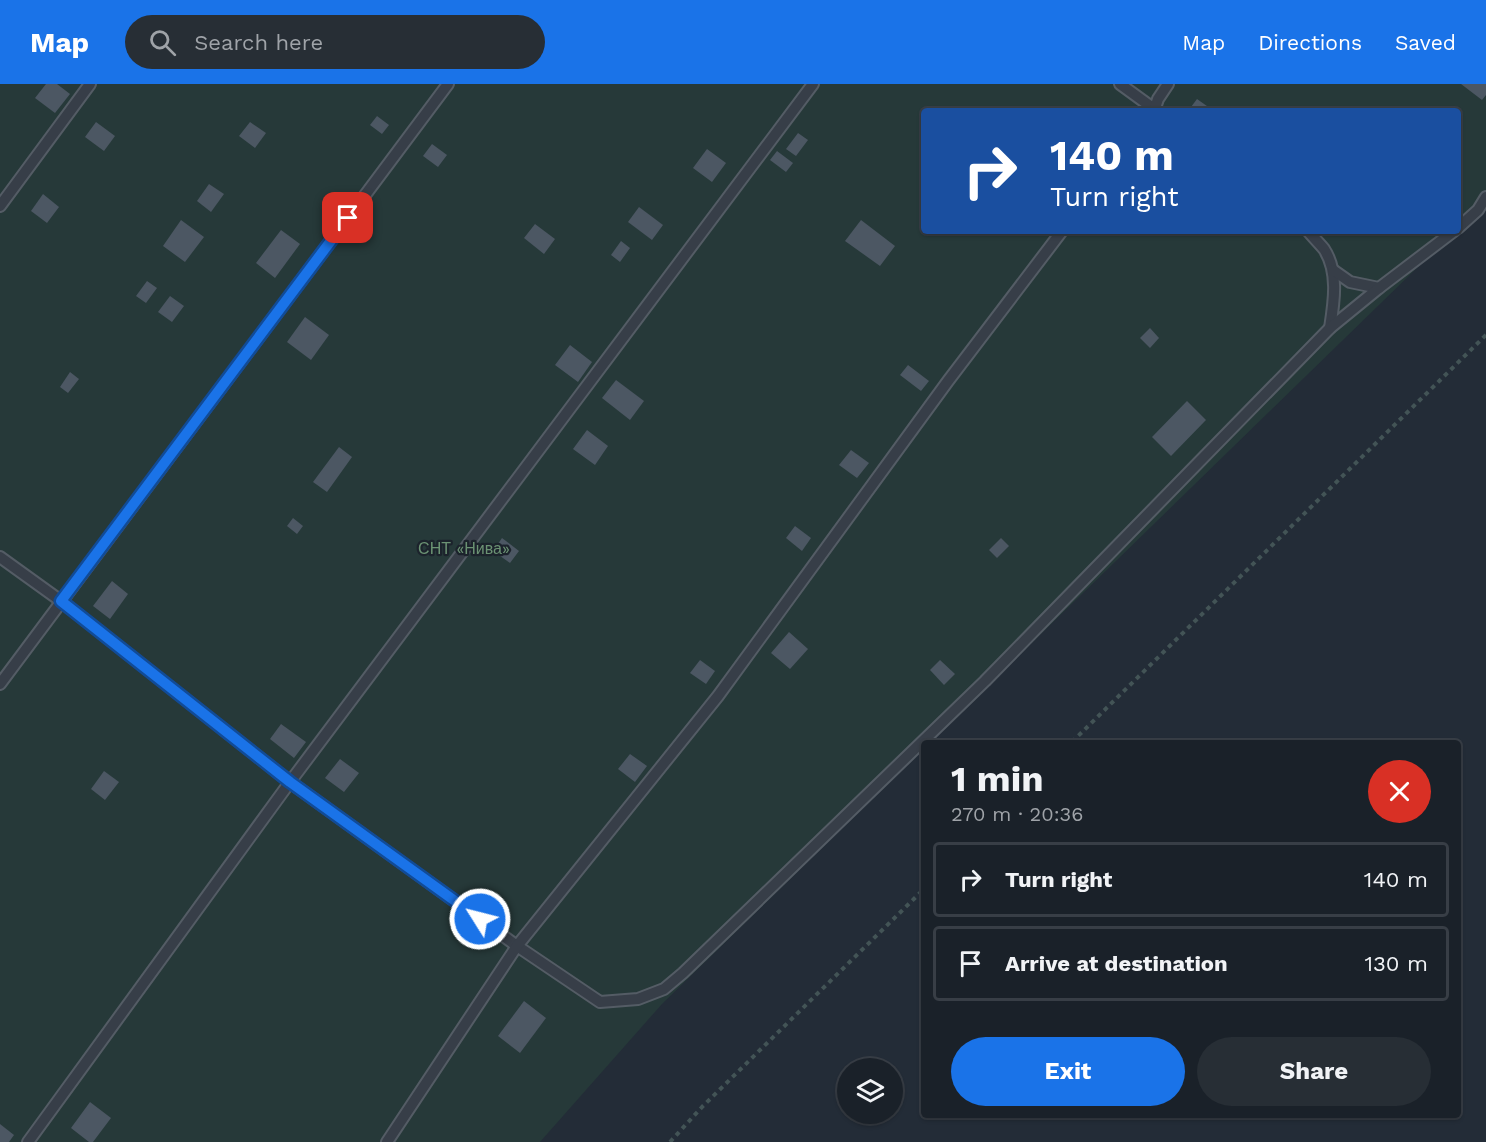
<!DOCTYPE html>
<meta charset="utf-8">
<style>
:root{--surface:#1a2129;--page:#272e35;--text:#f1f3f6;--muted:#9fa3a8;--line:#383e46;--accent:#1a73e8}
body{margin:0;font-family:"Work Sans",sans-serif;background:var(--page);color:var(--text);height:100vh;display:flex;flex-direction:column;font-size:22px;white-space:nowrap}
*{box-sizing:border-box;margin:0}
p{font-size:20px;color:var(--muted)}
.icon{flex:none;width:33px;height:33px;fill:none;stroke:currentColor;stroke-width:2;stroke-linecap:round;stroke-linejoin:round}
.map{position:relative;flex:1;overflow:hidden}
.drawer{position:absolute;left:921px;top:656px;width:540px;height:378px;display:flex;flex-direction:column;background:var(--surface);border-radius:6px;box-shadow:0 2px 4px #0004,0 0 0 2px var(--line)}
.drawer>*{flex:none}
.hud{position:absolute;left:921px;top:24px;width:540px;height:126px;border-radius:6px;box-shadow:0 2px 4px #0004,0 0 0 2px var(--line);background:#1a4fa0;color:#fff;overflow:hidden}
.buttons{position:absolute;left:837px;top:974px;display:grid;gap:12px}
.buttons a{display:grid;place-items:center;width:66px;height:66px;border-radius:50%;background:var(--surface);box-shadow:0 2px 4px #0004,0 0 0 2px var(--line);font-size:30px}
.pin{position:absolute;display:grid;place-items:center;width:51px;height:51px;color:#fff;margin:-26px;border-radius:12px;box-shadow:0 3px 9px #0006}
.me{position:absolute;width:66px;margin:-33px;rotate:306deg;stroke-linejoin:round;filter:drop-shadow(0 0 4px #0008)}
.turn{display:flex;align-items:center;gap:21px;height:126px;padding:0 30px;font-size:27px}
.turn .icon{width:78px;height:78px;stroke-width:2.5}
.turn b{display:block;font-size:42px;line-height:51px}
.round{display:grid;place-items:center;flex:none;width:63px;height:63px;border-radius:32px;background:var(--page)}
.headline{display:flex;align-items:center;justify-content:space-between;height:102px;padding:0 30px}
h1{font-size:36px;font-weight:700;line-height:45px}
.action{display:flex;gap:12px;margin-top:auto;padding:12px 30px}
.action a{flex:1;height:69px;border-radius:36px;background:var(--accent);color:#fff;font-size:24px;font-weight:700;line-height:69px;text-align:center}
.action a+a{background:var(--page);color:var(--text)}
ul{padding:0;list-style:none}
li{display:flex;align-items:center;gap:18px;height:75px;margin:0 12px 9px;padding:0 18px;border:3px solid var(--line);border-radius:6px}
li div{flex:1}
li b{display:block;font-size:22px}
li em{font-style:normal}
header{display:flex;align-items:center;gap:36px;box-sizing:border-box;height:84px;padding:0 30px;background:var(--accent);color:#fff}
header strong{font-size:28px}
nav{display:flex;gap:33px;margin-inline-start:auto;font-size:21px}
.search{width:420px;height:54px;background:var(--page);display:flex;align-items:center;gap:15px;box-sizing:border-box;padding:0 21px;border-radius:33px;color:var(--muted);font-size:22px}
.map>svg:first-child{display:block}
.green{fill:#263939}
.building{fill:#4c5763}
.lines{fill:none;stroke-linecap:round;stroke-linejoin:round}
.service-casing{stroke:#545c65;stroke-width:14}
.path{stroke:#435456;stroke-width:4;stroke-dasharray:4.5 4.5;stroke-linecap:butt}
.service{stroke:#373e48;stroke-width:10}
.route-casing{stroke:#114b97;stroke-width:15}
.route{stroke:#1a73e8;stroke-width:10}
.labels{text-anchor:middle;stroke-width:4.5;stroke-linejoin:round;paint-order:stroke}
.park-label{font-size:16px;fill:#6b9273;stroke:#1c232c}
</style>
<header>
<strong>Map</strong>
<div class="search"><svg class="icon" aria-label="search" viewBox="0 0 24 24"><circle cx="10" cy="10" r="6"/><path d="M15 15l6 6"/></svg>Search here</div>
<nav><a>Map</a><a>Directions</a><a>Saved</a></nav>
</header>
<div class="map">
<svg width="1486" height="1058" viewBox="0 0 1486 1058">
<rect width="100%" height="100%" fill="#232c37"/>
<path class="green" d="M0,0H1486V117L1458,144V27H924V147H1455L930,658H924V664L662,920L540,1058H0Z"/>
<g class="building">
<path d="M46,0H57L70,10L55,29L35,14Z"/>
<path d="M1461,0H1486V11L1482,16Z"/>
<path d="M1197,15L1214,27H1188Z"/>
<path d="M377,32L389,41L382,50L370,41Z"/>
<path d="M96,38L115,52L104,67L85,53Z"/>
<path d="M250,38L266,49L255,64L239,52Z"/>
<path d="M798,49L808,56L796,72L786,65Z"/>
<path d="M432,60L447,71L438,83L423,72Z"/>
<path d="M707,65L726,79L712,98L693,84Z"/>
<path d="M777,67L793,79L786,88L770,76Z"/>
<path d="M209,100L224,110L211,128L197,117Z"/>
<path d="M43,110L59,123L47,139L31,127Z"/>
<path d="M639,123L663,141L652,156L628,138Z"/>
<path d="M181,136L204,153L185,178L163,162Z"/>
<path d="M861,136L895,162L880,182L845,157Z"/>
<path d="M535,140L555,155L544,170L524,154Z"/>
<path d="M281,146L300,160L275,194L256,179Z"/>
<path d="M621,157L630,164L620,178L611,171Z"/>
<path d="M147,197L157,204L146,219L136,212Z"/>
<path d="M170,212L184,222L172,238L158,228Z"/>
<path d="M305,233L329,251L311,276L287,258Z"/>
<path d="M1150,244L1159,254L1150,264L1140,254Z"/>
<path d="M570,261L592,278L578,298L555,281Z"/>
<path d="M908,281L929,297L921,307L900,291Z"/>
<path d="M70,288L79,295L68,309L60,303Z"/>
<path d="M616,296L644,317L630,336L602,314Z"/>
<path d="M1187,317L1206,336L1171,372L1152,353Z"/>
<path d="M587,346L608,362L595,381L573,365Z"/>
<path d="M339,363L352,373L327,408L313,398Z"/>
<path d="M851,366L869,379L857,394L839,381Z"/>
<path d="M293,434L303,442L297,450L287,442Z"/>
<path d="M795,442L811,454L802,467L786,454Z"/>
<path d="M502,454L519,467L510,479L493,467Z"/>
<path d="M1001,454L1009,462L997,474L989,466Z"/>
<path d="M112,497L128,510L110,535L93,522Z"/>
<path d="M789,548L808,565L790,585L771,569Z"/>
<path d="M700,576L715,587L706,600L690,589Z"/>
<path d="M940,576L955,590L944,601L930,586Z"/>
<path d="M281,640L306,658L294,674L270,655Z"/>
<path d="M630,670L647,682L635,698L618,685Z"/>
<path d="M340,675L359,689L344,708L325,694Z"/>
<path d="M104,687L119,698L105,716L91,705Z"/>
<path d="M524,917L546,934L520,969L498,952Z"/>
<path d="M90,1018L111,1034L93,1058H89L71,1044Z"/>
<path d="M0,1040L14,1051L9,1058H0Z"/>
</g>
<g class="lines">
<g class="service-casing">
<g id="service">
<path d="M1120,0L1157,27"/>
<path d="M1154,27L1158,15L1168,0"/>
<path d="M0,122L90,0"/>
<path d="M1458,144L1478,126L1486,113"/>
<path d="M1308,147C1313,153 1319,159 1324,165C1339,188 1334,218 1330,244"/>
<path d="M1333,186L1350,198L1379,204"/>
<path d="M0,473L61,517L290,698L517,862L600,918L638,915L664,905L683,889L985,597L1330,244L1379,204L1454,147"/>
<path d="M0,600L448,0"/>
<path d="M28,1058L290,698L813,0"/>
<path d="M387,1058L517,862L718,612L948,297L1062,147"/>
</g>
</g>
<g class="path">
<path d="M1072,658L1486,251"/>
<path d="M670,1058L702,1023L924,805"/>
</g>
<use href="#service" class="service"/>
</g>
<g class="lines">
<g class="route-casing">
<path id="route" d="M348,134L61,517L290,698L480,835"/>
</g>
<use href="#route" class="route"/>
</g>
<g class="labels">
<g class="park-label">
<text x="464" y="470">СНТ «Нива»</text>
</g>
</g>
</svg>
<div class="buttons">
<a><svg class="icon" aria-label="layers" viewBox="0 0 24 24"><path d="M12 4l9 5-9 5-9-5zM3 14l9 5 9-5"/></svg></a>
</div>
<div class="pin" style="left:348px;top:134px;background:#d93025"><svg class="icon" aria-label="arrive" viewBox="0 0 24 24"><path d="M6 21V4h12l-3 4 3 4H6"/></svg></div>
<svg class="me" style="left:480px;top:835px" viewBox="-20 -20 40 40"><circle r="17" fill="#1a73e8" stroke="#fff" stroke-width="3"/><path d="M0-11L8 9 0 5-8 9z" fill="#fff"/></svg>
<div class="hud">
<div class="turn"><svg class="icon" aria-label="right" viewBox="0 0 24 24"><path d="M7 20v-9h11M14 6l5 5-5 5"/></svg><div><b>140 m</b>Turn right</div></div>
</div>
<section class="drawer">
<div class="headline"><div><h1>1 min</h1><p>270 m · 20:36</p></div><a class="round" style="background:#d93025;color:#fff"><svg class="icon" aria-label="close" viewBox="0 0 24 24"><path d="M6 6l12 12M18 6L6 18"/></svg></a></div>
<ul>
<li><svg class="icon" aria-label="right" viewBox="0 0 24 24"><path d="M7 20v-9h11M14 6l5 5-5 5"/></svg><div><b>Turn right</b></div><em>140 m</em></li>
<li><svg class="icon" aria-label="arrive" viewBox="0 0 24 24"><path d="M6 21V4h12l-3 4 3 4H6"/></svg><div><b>Arrive at destination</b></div><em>130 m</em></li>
</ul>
<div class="action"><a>Exit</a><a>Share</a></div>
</section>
</div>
